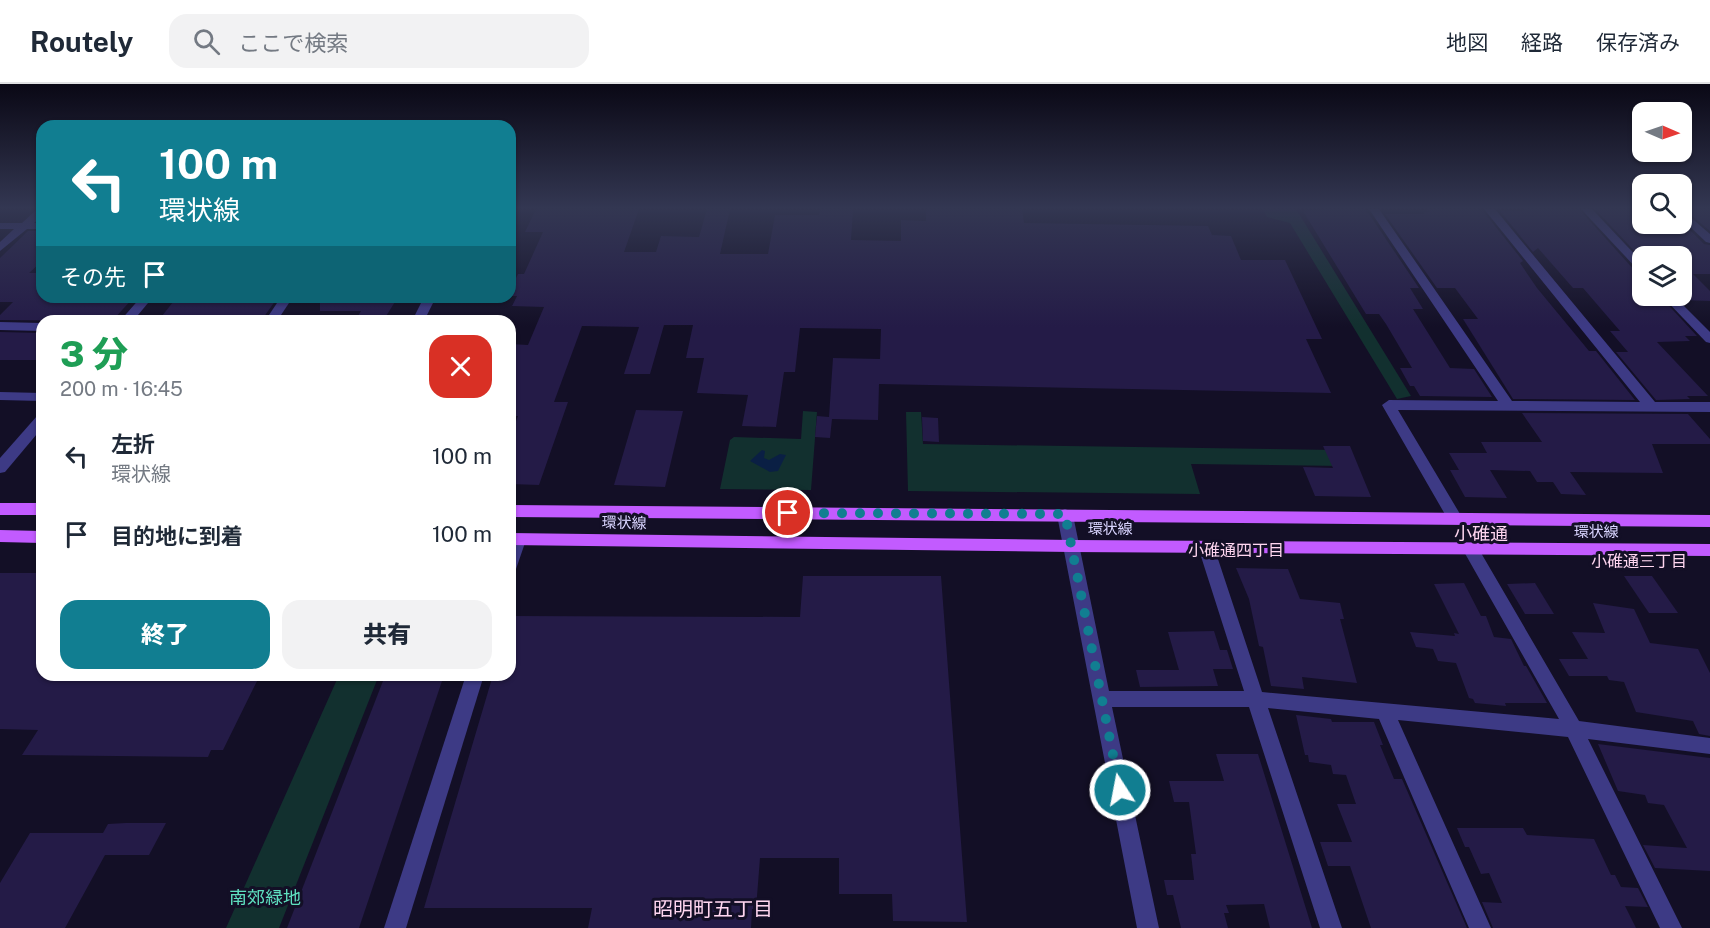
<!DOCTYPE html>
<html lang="ja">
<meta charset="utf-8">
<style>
:root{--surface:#fff;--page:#f2f2f3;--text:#1f2937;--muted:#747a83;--line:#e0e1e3;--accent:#117e91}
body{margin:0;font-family:"Public Sans","Noto Sans JP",sans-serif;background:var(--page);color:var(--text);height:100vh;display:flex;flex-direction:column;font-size:22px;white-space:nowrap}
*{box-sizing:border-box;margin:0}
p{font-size:20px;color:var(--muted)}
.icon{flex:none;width:33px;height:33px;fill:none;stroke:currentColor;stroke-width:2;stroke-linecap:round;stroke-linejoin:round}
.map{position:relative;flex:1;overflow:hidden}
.drawer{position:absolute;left:36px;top:231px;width:480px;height:366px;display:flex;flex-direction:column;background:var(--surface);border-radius:18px;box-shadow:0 2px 4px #0004}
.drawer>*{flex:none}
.banner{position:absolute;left:36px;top:36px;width:480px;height:183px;border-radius:18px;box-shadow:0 2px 4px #0004;background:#117e91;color:#fff;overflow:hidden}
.needle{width:39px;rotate:92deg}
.fabs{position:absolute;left:1632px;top:18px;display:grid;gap:12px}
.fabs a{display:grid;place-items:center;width:60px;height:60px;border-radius:12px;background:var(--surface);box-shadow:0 2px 4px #0004;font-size:30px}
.pin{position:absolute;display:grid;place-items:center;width:51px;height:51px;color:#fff;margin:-26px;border:3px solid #fff;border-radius:50%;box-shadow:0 2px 6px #0007}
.me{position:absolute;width:66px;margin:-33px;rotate:349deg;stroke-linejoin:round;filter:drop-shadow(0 0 4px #0008)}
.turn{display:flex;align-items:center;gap:21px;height:126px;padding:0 24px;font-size:27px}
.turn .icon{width:78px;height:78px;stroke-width:2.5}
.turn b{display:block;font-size:42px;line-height:51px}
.then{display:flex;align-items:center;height:57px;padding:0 24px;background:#0003;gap:12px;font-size:22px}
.round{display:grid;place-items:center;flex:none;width:63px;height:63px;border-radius:18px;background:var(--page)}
.headline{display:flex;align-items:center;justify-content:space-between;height:102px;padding:0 24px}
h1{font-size:36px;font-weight:800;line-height:45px;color:#1e9e55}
.cta{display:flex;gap:12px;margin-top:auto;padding:12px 24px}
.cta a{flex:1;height:69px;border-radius:18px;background:var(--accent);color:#fff;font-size:24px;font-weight:800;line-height:69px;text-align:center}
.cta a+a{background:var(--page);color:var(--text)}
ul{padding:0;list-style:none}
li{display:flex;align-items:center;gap:18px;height:78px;padding:0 24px}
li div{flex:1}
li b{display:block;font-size:22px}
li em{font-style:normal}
header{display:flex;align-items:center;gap:36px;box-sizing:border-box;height:84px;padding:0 30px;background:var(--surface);border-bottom:2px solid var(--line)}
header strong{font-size:28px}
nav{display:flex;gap:33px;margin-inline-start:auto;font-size:21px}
.search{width:420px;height:54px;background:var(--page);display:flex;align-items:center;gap:15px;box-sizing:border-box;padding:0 21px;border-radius:18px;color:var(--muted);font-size:22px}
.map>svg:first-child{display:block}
.green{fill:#12302f}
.water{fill:#0a1f44}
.building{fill:#241b47}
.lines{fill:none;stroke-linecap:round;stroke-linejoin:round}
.minor{fill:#3d3a85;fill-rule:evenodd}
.major{fill:#c25bff;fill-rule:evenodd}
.route{stroke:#117e91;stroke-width:10;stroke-dasharray:0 18}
.labels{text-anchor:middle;stroke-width:6;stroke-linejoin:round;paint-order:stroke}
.street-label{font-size:15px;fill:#d9d4ff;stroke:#130f26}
.neighbourhood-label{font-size:16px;fill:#ffd6f0;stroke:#130f26}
.quarter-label{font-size:18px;fill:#ffd6f0;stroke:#130f26}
.near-park-label{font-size:18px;fill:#5fe0c0;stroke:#130f26}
.near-neighbourhood-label{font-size:20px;fill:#ffd6f0;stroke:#130f26}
</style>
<header>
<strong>Routely</strong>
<div class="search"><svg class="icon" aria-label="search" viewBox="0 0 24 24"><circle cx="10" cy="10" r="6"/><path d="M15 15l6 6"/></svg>ここで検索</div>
<nav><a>地図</a><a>経路</a><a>保存済み</a></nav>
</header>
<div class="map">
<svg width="1710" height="844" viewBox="0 0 1710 844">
<rect width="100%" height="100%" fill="#130f26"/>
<g class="green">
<path d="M1263,125H1296L1411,312L1397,315L1290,139L1267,133Z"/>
<path d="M803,327L817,328L811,406L720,405L730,356L734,353L801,355Z"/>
<path d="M906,328H921L923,360L1334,366L1342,382L1191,380L1200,410L908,407Z"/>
<path d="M339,591H379L279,844H226Z"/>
</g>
<path class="water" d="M762,366L765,367L764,374L769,376L780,370L786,371L778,387L770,388L750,377Z"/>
<g class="building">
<path d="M536,125H639L624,168H656L661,152L699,153L707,125H730L720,170H768L775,131H819L820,125H853L851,156L901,157V136L926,137V125H1022L1024,139L1208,142L1212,151L1231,152L1241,176H1285L1322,255H1306L1331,309L879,300L878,336L832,335L830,354L815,353L817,332L829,333L833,274L880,275L881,245L800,244L795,288H784L776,343L742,342L748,311L697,309L704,274H686L693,241H664L650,290H624L639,243L582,242L554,318H568L539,401L510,400V352L518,332H510V260L528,261L544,223L512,222L517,212H510V206L518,190H524L543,148H525Z"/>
<path d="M1328,125H1364L1369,130L1419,204H1410L1423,225H1413L1450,284L1474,285L1492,313L1420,312L1414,302H1410L1400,284H1412L1386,240L1379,230H1366L1303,127Z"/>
<path d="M1427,125H1479L1483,127L1523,177L1520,179L1537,204L1589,267H1596L1635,316L1513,315L1463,235H1478L1455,204H1437L1385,130H1425L1423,128H1429Z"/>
<path d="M1524,125H1579L1636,188L1642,189V212H1660L1697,252H1685L1690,257L1657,258L1708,312H1687L1690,315L1656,316L1616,268H1628L1610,247H1620L1583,204H1573L1538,164L1533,168L1500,127H1525Z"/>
<path d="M1595,125H1642V140H1682V138L1704,160L1710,161V190H1693L1710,207V217L1681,216L1677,212H1682V172H1642V175Z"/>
<path d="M1684,125H1710V147Z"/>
<path d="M28,147H42V177L29,189H42V213H134L112,237L0,236V231L13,218H0V174Z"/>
<path d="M177,213L250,214L278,213L261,237H158Z"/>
<path d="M320,213H398L383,237H355L361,227H320Z"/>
<path d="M0,248L42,249V276H0Z"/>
<path d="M636,326L683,327L665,403L614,401Z"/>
<path d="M1522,329L1688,330L1710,355V360H1652L1663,389L1570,388L1586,411L1561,410L1553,398H1537L1530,387L1490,386L1507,414L1465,413L1450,386H1459L1449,369H1487L1481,358H1542Z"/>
<path d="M922,333L938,334L939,358L923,357Z"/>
<path d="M1323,362H1350L1371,413L1315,412L1303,383L1333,384Z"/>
<path d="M1236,484L1288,485L1300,515L1340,519L1344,535H1340L1357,599L1302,593L1304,605L1271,602L1263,563L1259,562L1249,515Z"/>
<path d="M0,489H42V591H260L223,666H211L208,673L22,671L38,646L0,645Z"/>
<path d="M803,492H941L967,838L893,837L892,810H839V774H760L756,825H752L751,844H588L592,824H424L493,591H510V532L800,533Z"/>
<path d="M1624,492H1652L1678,529H1649Z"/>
<path d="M1464,499L1481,532H1486L1494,553L1511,555L1524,582H1526L1547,619H1505L1506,622L1475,619L1473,615L1469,614L1456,579L1438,577L1433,565L1416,563L1410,548L1455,552L1454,549L1459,550L1434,500Z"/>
<path d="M1535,499L1554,530H1525L1507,500Z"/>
<path d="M1593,519L1634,525L1650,559L1698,565L1710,589V652L1699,650L1693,637L1636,628L1624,598L1609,596L1607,592H1569L1559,575H1588L1572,548L1605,549Z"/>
<path d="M1214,547L1220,566H1227L1233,585H1213L1218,602L1140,603L1136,586H1179L1168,548Z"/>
<path d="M383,597H442L359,844H287Z"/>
<path d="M1296,631L1331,635L1332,638H1374L1383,661H1380L1394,695H1402L1467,844H1371L1350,782H1328L1320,758H1352L1337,720H1356L1346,691L1333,690L1331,681L1309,678L1308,671H1305Z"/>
<path d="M1598,660L1710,674V787L1655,784L1643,761L1687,764L1664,721L1648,719L1645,711L1618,707Z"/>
<path d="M1216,670H1258L1312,844H1270L1264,820L1226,821L1229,829H1224L1228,844H1181L1173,811H1167L1164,796H1194L1191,770H1196L1189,718H1174L1169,697H1224Z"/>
<path d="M126,739H166L149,771H105L65,844H0V799L30,749H103L108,740Z"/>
<path d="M1457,744H1523L1527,751L1594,755L1611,791H1615L1621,803L1638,804L1648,823L1625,822L1636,844H1493L1482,818L1502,819L1489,789L1481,790L1469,763H1465Z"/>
</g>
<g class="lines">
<g class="minor">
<path d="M37,125H42V132L34,139H42V145H27L0,167V158L14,145H0V139H22Z"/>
<path d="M1369,125H1379L1512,317L1640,318L1484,125H1495L1655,318H1710V328L1398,326L1463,435L1460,439H1450L1382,321L1389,316L1498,317Z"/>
<path d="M1581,125H1592L1642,178V187L1638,186Z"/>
<path d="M1682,126L1710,150V159L1706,158L1682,135Z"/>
<path d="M1662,212H1674L1710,248V259L1706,258Z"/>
<path d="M141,213H153L133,237H120Z"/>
<path d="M281,213H293L277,237H265Z"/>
<path d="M424,213H436L424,237H412Z"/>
<path d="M0,238L42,239V247L0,246Z"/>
<path d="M0,308L42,309V317L0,316Z"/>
<path d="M42,330V344L5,388L0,389V374L37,332Z"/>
<path d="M1065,425L1070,427L1073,431L1109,607H1244L1198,463L1200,459H1212L1214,463L1262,608L1559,635L1463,466L1465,462H1477L1579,637L1710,654V670L1588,655L1682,844H1660L1568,653L1398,636L1491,844H1469L1379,635L1268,624L1342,844H1320L1249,623H1112L1159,844H1137L1057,431L1060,427Z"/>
<path d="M518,450L523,452L526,456L516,485L510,487V457L513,452Z"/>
<path d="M466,591H484L406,844H384Z"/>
</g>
<g class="major">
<rect x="0" y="419" width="42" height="12"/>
<path d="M510,421L1710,431V443L510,433Z"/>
<path d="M0,446L42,447V459L0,458Z"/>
<path d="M510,449L1071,456L1710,460V472L1071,468L510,461Z"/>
</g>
</g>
<linearGradient id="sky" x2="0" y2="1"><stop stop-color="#0a0815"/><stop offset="0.51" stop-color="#333752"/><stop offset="1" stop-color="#333752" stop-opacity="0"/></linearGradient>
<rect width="1710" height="243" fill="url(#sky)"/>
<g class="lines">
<path class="route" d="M788,429L1065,430L1120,706"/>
</g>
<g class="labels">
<g class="street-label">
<text transform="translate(624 439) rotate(1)" y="5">環状線</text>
<text x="1110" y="450">環状線</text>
<text x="1596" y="453">環状線</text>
</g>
<g class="neighbourhood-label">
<text x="1236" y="472">小碓通四丁目</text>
<text x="1639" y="483">小碓通三丁目</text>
</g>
<g class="quarter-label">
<text x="1481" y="456">小碓通</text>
</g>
<g class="near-park-label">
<text x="265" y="820">南郊緑地</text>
</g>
<g class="near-neighbourhood-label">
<text x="713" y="832">昭明町五丁目</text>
</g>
</g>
</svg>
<div class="fabs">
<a><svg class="needle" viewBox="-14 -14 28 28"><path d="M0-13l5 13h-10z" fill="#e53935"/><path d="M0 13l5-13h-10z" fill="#747a83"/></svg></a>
<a><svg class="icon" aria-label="search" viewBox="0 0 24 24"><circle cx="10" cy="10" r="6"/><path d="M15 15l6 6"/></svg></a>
<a><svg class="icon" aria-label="layers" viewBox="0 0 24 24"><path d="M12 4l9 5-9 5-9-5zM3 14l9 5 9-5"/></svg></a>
</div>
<div class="pin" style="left:788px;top:429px;background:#d93025"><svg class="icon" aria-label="arrive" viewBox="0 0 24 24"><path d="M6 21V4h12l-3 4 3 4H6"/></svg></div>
<svg class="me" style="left:1120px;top:706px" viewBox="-20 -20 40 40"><circle r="17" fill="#117e91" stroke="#fff" stroke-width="3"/><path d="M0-11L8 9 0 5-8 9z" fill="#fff"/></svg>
<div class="banner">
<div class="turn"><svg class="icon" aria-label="left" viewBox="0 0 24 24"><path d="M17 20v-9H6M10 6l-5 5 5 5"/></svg><div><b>100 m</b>環状線</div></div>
<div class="then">その先<svg class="icon" aria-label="arrive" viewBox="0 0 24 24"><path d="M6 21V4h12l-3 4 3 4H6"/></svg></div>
</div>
<section class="drawer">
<div class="headline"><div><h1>3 分</h1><p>200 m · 16:45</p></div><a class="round" style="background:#d93025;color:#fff"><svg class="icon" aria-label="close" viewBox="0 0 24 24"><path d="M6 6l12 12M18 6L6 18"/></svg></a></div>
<ul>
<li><svg class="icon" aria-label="left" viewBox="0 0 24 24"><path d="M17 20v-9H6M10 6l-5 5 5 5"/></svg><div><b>左折</b><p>環状線</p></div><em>100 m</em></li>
<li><svg class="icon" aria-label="arrive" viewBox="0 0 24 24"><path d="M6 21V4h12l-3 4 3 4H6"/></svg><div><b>目的地に到着</b></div><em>100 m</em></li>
</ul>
<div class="cta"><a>終了</a><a>共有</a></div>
</section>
</div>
